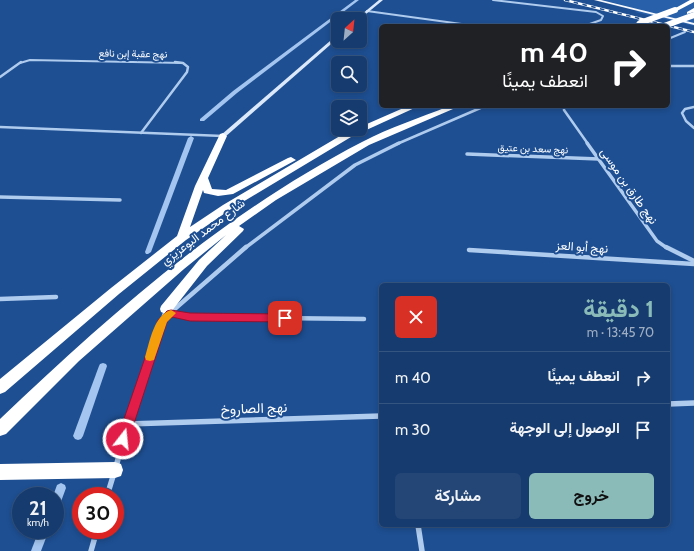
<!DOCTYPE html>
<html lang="ar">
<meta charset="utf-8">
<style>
:root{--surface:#163b6e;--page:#234676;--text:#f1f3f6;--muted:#9eadc2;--line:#355581;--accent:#8bbbb9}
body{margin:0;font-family:Cabin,Vazirmatn,sans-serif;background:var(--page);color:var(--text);direction:rtl;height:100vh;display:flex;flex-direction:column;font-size:15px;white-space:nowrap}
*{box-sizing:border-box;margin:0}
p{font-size:13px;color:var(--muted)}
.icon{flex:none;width:22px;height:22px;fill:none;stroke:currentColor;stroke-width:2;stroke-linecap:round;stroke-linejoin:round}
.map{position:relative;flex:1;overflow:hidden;direction:ltr}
.side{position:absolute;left:379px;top:283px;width:291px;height:244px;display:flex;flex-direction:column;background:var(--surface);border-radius:6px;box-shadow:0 2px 6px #0003,0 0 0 1px var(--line);direction:rtl}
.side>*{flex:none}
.guide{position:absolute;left:379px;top:24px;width:291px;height:84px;border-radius:6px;box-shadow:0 2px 6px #0003,0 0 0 1px var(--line);direction:rtl;background:#202124;color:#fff;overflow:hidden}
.needle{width:26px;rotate:27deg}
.tools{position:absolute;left:331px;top:12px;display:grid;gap:8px}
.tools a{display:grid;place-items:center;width:36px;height:36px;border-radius:6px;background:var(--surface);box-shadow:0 2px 6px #0003,0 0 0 1px var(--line);font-size:20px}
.speed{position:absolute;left:12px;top:487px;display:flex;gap:8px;font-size:20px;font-weight:700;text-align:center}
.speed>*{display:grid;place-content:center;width:52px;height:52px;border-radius:50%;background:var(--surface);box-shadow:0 2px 6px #0003,0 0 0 1px var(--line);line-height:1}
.speed small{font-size:10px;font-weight:400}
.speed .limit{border:6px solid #d22;background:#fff;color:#111}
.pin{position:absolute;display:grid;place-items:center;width:34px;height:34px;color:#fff;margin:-17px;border-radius:8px;box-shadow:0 2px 6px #0006}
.me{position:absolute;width:44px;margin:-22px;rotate:16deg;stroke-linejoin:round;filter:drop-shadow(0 0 3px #0008)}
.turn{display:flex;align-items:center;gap:14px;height:84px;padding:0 16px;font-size:18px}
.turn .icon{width:52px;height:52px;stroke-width:2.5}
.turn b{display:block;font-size:28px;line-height:34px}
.round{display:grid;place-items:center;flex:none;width:42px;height:42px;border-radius:6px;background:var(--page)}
.headline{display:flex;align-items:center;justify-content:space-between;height:68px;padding:0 16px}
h1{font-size:24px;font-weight:700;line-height:30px;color:var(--accent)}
.primary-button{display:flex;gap:8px;margin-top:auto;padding:8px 16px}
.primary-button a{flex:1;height:46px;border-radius:6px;background:var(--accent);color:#111;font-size:16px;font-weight:700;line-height:46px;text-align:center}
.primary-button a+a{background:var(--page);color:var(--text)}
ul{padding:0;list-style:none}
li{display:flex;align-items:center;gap:12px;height:52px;padding:0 16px;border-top:1px solid var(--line)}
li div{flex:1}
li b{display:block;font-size:15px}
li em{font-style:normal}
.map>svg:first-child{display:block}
.green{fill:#2861aa}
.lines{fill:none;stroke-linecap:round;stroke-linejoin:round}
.stream{fill:#a3c5ef;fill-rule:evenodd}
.street-far4{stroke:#afcbee;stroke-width:2}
.street-far3{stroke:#afcbee;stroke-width:2.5}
.street-far2{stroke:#afcbee;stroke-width:3.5}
.street-far1{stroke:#afcbee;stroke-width:4.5}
.street{stroke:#afcbee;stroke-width:5.5}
.secondary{fill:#dce9fa;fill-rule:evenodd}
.primary{fill:#f6f9ff;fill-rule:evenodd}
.highway{fill:#fff;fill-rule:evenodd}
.rail-casing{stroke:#fff;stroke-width:2.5}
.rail{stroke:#1e4f92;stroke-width:1.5;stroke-dasharray:4.5;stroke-linecap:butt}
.highway-bridge{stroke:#fff;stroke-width:6}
.route{fill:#e11d48;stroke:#92132f}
.slow{fill:#f59e0b}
.labels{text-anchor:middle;stroke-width:4;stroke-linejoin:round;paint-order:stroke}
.far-street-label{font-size:10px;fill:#fff;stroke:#1e4f92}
.street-label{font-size:12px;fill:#fff;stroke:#1e4f92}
.near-street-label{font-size:14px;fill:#fff;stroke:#1e4f92}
</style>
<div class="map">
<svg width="694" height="551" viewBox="0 0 694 551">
<rect width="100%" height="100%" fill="#1e4f92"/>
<path class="green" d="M603,0H694V26L635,12L641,10Z"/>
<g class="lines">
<g class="stream">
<path d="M355,0H359L237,93L204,121H200V119L233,91Z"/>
<path d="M191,136L194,138L151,252L148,254H146L145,252L188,138Z"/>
<path d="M103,363L106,364L107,366L83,436L81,439L78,440L75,439L73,436L99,366L100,364Z"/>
<path d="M61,483L65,485L66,488L59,507L55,508V496H53L57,485Z"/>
<path d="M39,530H49L41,551H31Z"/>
</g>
<g class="street-far4">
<path d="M493,0L596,12L603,16L601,20L584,26"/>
<path d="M367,11L476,26"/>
<path d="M668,39L685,32"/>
<path d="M20,63L30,60L183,63"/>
</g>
<g class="street-far3">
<path d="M668,66H694"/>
<path d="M0,77L21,62"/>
<path d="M564,106V110L588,144"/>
<path d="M694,107L685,109L682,113L686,121L694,128"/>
<path d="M0,127L223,136"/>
<path d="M141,133L187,72L188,67L183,63L175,62"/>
<path d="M397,144L485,106"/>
</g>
<g class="street-far2">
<path d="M587,143L657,241L667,248"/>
<path d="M467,154L599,159"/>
<path d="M0,197L120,200"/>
<path d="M245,248L355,165L399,143"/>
</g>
<g class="street-far1">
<path d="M666,247L694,261"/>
<path d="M469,250L694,264"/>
<path d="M0,299L56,297"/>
<path d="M171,313L190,317L364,319"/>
<path d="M162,320L246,247"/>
<path d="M142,381L166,310"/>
</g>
<g class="street">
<path d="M668,404L694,403"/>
<path d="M127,424L381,416"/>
<path d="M116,467L127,424L142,380"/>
<path d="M107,496L114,473"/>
<path d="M418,525L422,551"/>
<path d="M91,551L97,530"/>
</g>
<g class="secondary">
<path d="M379,0H383L360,19H356Z"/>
<path d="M337,35H338V38L225,137H221V135Z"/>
</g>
<path class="primary" d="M594,0H601L694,23V25Z"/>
<g class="highway">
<path d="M690,0H694V2L677,11L672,10Z"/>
<path d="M694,8V12L687,14V12Z"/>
<path d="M640,21L642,22V24L629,26Z"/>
<path d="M408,106H419L351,137L231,209L186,240L119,294L5,392L0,394V379L111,288L177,236L195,186L220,134L223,133L227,136L208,178L212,189L226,190L288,158L291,157L296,160L233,194L218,196L204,193L203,190L190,227L223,205L345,133L355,129H360V127Z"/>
<path d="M449,106H460L369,145L276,200L239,226L244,229L243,231L207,266L171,312L166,314L161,312L160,309L161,306L199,260L226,235L184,269L79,361L6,434L0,436V419C110,314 226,212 362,142C390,127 420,118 449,106Z"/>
<path d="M115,462L121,464L123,470L121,476L115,478L0,480V464Z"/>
</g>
<g class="rail-casing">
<path id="rail" d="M565,0L694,32"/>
</g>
<use href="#rail" class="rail"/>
<g class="highway-bridge">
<path d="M640,23L675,10"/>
<path d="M664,26L694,15"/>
</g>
</g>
<path class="route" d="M171,310L190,313L285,314L288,316L290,318L288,321L285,322L190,321L172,317L167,322L129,439L127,443L123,445L119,443L117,439L158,320L167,311Z"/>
<path class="slow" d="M171,310L176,313L167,322L155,357L154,360L150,361L146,360L145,357C150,341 154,315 171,310Z"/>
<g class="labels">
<g class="far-street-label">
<text transform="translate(133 53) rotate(1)" y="4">نهج عقبة إبن نافع</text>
<text transform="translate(533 148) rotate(2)" y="4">نهج سعد بن عتيق</text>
</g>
<g class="street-label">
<text transform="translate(629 186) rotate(55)" y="4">نهج طارق بن موسى</text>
<text transform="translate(203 232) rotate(-37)" y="4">شارع محمد البوعزيزي</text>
<text transform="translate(582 247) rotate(4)" y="4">نهج أبو العز</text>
</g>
<g class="near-street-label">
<text transform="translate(254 408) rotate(-2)" y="5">نهج الصاروخ</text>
</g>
</g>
</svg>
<div class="tools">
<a><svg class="needle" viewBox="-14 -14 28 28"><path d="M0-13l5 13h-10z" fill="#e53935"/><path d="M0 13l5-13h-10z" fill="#9eadc2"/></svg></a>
<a><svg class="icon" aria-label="search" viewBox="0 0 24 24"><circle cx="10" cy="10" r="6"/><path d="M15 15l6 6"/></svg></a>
<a><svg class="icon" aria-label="layers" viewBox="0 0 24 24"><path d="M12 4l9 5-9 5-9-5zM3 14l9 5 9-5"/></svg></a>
</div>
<div class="speed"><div>21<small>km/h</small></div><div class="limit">30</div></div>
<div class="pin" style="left:285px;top:318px;background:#d93025"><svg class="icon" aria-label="arrive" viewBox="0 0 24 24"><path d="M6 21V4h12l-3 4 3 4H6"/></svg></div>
<svg class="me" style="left:123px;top:439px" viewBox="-20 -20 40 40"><circle r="17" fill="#e11d48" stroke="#fff" stroke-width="3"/><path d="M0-11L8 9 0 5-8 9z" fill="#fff"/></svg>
<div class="guide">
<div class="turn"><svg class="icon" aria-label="right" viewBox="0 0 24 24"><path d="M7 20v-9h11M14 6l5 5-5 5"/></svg><div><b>40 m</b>انعطف يمينًا</div></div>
</div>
<section class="side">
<div class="headline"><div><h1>1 دقيقة</h1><p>70 m · 13:45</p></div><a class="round" style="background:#d93025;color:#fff"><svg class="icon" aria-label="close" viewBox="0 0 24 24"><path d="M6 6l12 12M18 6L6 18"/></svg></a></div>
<ul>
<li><svg class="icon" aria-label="right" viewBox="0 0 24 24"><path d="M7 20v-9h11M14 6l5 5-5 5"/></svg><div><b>انعطف يمينًا</b></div><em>40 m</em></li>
<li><svg class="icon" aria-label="arrive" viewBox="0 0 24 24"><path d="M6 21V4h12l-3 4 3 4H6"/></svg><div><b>الوصول إلى الوجهة</b></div><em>30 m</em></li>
</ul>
<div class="primary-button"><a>خروج</a><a>مشاركة</a></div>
</section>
</div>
